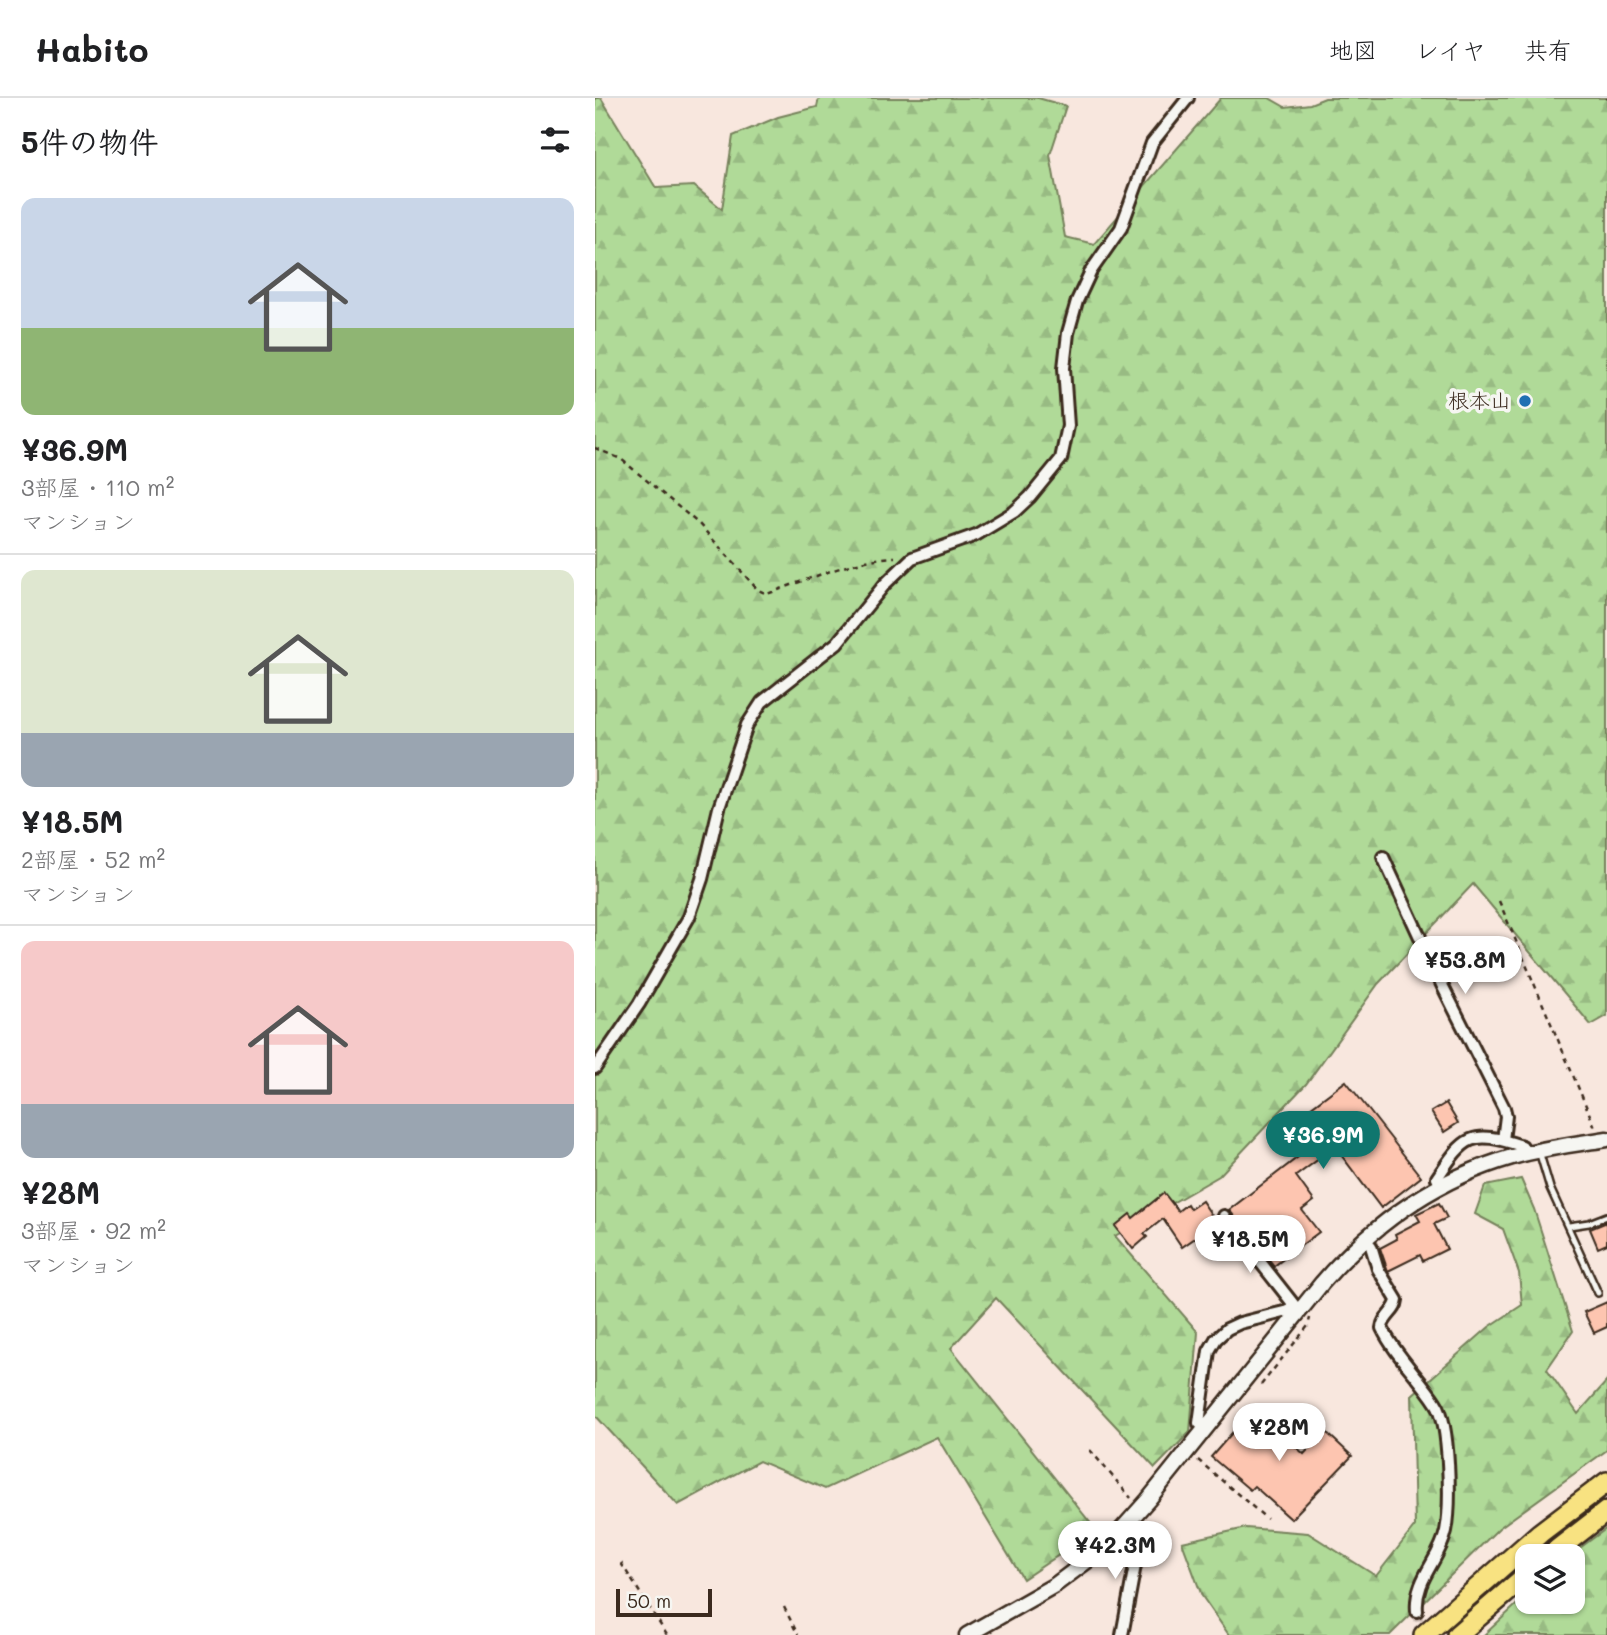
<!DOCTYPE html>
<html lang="ja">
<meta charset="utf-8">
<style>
body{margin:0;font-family:Mali,"Klee One",sans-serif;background:#f6f6f6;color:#202124;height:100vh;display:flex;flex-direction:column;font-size:26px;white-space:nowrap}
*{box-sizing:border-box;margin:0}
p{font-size:23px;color:#757577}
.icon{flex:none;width:38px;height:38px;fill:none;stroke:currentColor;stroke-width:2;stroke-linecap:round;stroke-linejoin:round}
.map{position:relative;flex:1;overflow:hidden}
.sheet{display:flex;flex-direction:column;background:#fff;width:595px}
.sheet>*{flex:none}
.controls{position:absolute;left:920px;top:1446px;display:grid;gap:14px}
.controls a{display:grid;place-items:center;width:70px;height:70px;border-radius:14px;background:#fff;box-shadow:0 2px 5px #0004;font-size:35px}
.scale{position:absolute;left:21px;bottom:18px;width:96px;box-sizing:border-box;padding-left:7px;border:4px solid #3b2a1e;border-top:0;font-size:19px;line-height:24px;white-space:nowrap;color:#3b2a1e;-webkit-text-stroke:5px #f6f6f2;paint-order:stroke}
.price{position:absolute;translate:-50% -60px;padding:0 16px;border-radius:24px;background:#fff;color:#222;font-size:23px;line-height:46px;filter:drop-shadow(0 2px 4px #0008)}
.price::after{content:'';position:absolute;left:50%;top:42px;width:21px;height:16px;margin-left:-10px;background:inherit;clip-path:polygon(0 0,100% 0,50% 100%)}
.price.current{background:#0f766e;color:#fff}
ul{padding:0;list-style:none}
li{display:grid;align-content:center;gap:14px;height:371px;padding:0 21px}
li+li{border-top:2px solid #e0e0e0}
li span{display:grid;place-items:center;height:217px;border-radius:14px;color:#555}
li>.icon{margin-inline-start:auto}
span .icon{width:126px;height:126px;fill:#fffc;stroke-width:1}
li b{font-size:30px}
h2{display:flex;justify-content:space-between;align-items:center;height:84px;padding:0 21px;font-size:30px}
header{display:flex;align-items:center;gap:42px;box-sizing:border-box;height:98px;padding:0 35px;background:#fff;border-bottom:2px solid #e0e0e0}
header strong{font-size:33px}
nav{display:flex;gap:38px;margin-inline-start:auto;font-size:24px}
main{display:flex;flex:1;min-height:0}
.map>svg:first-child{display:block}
</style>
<header>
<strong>Habito</strong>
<nav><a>地図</a><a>レイヤ</a><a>共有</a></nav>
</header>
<main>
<section class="sheet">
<h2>5件の物件<svg class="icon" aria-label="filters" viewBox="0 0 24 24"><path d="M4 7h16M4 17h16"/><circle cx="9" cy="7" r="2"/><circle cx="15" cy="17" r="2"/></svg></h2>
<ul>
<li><span style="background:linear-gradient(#c9d6e8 60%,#8fb573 0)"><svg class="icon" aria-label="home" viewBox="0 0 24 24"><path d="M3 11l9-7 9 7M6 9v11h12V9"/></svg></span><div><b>¥36.9M</b><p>3部屋 · 110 m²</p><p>マンション</p></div></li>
<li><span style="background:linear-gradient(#dfe7d0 75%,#9aa5b1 0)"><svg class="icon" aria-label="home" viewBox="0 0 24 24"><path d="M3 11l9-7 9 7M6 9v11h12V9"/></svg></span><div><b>¥18.5M</b><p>2部屋 · 52 m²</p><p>マンション</p></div></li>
<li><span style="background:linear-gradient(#f6c9c9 75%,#9aa5b1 0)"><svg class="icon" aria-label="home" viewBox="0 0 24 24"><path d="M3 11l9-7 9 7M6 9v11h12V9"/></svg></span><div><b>¥28M</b><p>3部屋 · 92 m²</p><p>マンション</p></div></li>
</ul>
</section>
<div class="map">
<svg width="1012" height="1537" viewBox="0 0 1012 1537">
<defs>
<pattern id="forest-firs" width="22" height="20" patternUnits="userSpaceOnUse" patternTransform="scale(1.75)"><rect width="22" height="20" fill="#b0da98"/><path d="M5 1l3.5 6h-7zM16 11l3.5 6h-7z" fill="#98bb83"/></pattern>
</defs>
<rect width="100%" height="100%" fill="#f8e7de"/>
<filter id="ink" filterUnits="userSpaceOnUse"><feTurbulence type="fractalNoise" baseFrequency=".0143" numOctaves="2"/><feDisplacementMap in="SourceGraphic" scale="14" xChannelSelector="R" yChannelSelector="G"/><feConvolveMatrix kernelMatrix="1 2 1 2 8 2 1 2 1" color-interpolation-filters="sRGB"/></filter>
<g filter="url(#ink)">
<!-- forest -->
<path fill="url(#forest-firs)" stroke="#76825b" stroke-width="2" d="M0,0H6L61,90L99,88L127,111L138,38L183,19L222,9L224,0H443L471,8L455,57L470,139L499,146L626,0H674L690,9L715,6L730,0H1012V918L996,927L878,786L783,886L711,986L624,1078L520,1138L603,1234L595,1334L560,1370L401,1200L356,1250L501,1432L428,1481L342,1339L230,1391L164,1363L83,1407L0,1317Z
M926,1081L939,1111L978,1233L952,1271L983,1316L1012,1283V1352L904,1430L795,1537H634L607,1498L587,1444L651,1430L713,1435L781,1478L820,1428L817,1297L894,1229L927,1207L924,1175L908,1131L880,1116L890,1088Z
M1012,1430V1537H889L933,1496V1503H978V1458H974Z"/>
<!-- building -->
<path fill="#fdc5b0" stroke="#3b2a1e" stroke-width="2" d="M751,983L826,1079L786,1110L740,1049L701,1078L719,1103L707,1112L724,1134L679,1168L634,1112L703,1059L683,1034Z
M851,1005L863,1025L849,1034L836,1014Z
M569,1095L583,1113L592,1106L595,1111L607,1103L622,1125L587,1149L568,1121L549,1136L552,1139L538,1151L520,1128L535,1116L538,1120Z
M844,1105L852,1120L839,1126L852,1151L828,1163L825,1157L793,1173L785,1150L802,1141L800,1136L825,1123L821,1116Z
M1012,1124V1146L1003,1150L995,1131Z
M1012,1204V1229L999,1235L989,1214Z
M658,1311L709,1356L730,1333L757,1358L696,1421L659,1388L655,1392L616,1359Z"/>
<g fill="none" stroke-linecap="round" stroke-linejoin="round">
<!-- street-tunnel -->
<path stroke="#d2c1b8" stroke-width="10" stroke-dasharray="10 5" stroke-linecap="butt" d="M822,1513L825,1537"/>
<defs>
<path id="lane" d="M944,1053L955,1090L1003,1195
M974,1128L994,1125L1012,1118"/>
<path id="street" d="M788,759L848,889L909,1010L911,1018L908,1042
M0,970L44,906L94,819L107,781L124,710L152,627L167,604L242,545L290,486L317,460L381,437L419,414L435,399L466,361L473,328L469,270L473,235L482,203L496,173L526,130L557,45L593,0
M846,1088L842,1080C870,1038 876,1031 927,1048L929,1056
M629,1118L703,1212
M769,1141L776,1148L783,1171L802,1202C801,1214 788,1218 787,1230C800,1257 825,1280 841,1305C855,1325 856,1408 851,1433C845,1462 819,1481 822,1513
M610,1330L604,1325L614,1253L621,1241L632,1231L645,1225L693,1213L697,1208
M527,1537L546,1435L544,1429L536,1422"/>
<path id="secondary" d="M372,1537L460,1487L500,1457L519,1440L553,1402L727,1185C778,1126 841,1081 917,1059C948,1050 980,1046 1012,1041"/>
<path id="highway" d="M954,1458L1012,1413
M829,1537L945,1435L1012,1384
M862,1537L933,1476"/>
</defs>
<!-- lane casing -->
<use href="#lane" stroke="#3b2a1e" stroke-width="10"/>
<!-- street casing -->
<use href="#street" stroke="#3b2a1e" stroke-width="16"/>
<!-- secondary casing -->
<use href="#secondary" stroke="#3b2a1e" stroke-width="19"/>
<!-- highway casing -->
<use href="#highway" stroke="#3b2a1e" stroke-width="24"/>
<!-- path -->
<path stroke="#3b2a1e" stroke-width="2.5" stroke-dasharray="5 5" stroke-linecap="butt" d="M1012,0V1
M0,350L26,361L104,426L163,492L172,496C209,483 262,460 300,459
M904,803L1000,1029
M666,1287L713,1228L715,1220
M495,1352L536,1400
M603,1362L672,1421
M26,1465L72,1537
M189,1509L203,1537"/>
<!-- lane -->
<use href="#lane" stroke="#f6f6f2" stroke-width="5"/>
<!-- street -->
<use href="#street" stroke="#f6f6f2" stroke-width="10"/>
<!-- secondary -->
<use href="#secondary" stroke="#f6f6f2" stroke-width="14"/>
<!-- highway -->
<use href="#highway" stroke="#f8e281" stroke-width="19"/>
</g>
</g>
<!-- markers -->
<circle fill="#1f6fb2" stroke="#f6f6f2" stroke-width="2.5" cx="930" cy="303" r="7"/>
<g text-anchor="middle" stroke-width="7" stroke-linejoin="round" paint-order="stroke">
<!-- poi labels -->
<g font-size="21" fill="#3b2a1e" stroke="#f6f6f2" text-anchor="end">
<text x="916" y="310">根本山</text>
</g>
</g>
</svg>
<div class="controls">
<a><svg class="icon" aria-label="layers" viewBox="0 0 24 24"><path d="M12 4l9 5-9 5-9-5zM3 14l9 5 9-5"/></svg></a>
</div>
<div class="scale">50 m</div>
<b class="price" style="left:870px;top:898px">¥53.8M</b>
<b class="price current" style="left:728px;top:1073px">¥36.9M</b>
<b class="price" style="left:655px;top:1177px">¥18.5M</b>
<b class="price" style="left:684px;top:1365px">¥28M</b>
<b class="price" style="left:520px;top:1483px">¥42.3M</b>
</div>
</main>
